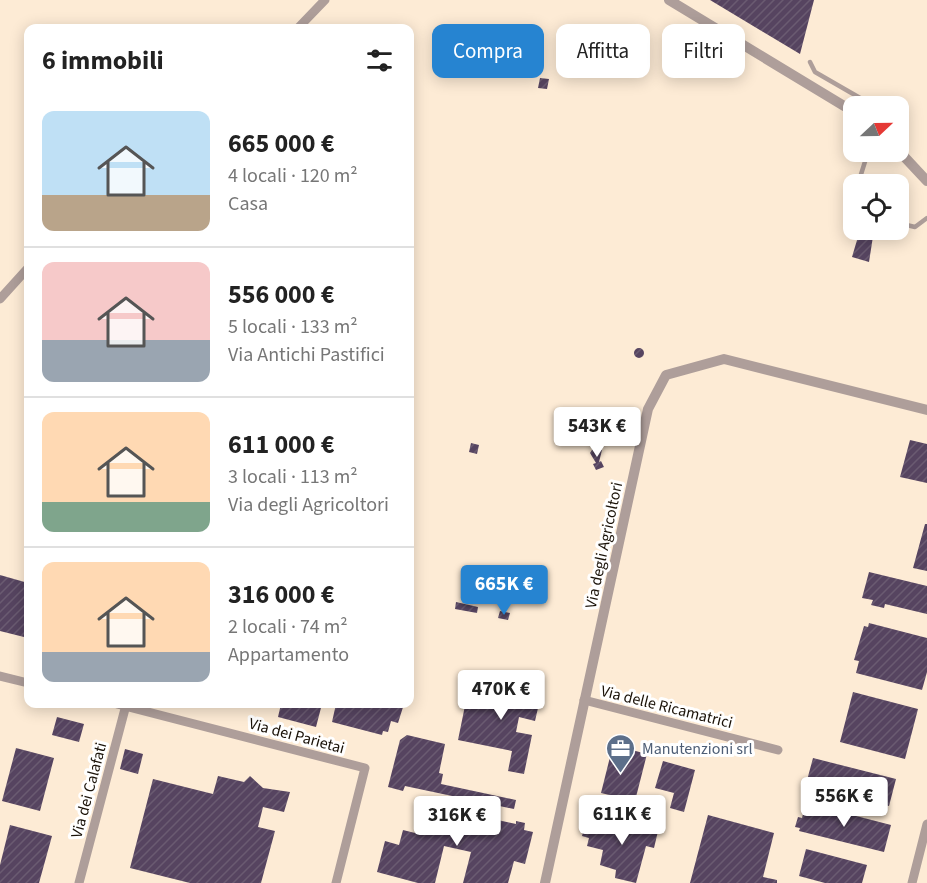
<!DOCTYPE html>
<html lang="it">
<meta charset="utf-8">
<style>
body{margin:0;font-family:"Source Sans 3",sans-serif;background:#f2f2f2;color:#222;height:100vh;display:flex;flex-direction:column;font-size:22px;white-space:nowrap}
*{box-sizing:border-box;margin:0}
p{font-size:20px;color:#767676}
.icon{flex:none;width:33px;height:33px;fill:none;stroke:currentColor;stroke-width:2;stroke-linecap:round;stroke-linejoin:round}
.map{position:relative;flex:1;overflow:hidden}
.drawer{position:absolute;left:24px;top:24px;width:390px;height:684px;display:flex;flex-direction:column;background:#fff;border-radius:12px;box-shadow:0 3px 15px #0003}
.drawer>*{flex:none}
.hud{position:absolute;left:432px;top:24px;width:405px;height:54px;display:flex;gap:12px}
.needle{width:39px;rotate:68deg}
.fabs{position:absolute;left:843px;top:96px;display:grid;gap:12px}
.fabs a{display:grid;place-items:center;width:66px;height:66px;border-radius:12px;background:#fff;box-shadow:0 3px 15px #0003;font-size:30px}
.price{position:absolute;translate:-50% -51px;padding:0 14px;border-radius:6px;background:#fff;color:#222;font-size:20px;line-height:39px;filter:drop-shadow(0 2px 3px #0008)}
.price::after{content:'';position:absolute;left:50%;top:36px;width:18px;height:14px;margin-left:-9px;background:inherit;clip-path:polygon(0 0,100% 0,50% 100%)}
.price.active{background:#2684d1;color:#fff}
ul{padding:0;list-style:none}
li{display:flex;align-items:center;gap:18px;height:150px;padding:0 18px}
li+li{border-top:2px solid #e0e0e0}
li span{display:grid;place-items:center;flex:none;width:168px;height:120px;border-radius:12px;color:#555}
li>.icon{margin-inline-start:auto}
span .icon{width:72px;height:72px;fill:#fffc;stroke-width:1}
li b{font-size:26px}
h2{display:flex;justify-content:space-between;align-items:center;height:72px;padding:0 18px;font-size:26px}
.chip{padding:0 21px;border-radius:12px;background:#fff;box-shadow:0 3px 15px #0003;font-size:21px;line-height:54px}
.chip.active{background:#2684d1;color:#fff}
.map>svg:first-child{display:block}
</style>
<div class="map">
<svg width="927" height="883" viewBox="0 0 927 883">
<defs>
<pattern id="building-hatch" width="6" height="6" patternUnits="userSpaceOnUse" patternTransform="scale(1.5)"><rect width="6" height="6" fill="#564460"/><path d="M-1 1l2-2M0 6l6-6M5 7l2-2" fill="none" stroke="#6a5b71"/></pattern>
</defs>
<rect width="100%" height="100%" fill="#fdebd5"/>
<!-- building -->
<path fill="url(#building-hatch)" d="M710,0H814L800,54Z
M540,78L549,79L547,89L538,88Z
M860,230H874L869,262L852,257Z
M634 353a5 5 0 1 1 10 0a5 5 0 1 1-10 0Z
M910,440L927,444V483L900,477Z
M471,443L479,445L477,454L469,452Z
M594,447L602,450L599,462L601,461L604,467L596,470L593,464L596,463L590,453Z
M925,524H927V571L913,568Z
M869,572L927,586V614L885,604L884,608L871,605L873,600L862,598Z
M0,575L28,583V638L0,631Z
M456,602L478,607L477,613L455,609Z
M500,611L510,613L508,620L498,618Z
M869,623L927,638V672L922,690L856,673L859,661L854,660L864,626L868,627Z
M528,678L544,682L535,721L519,717L516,732L532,735L524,774L508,771L512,751L458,740L469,686L523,698Z
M853,692L918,709L905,759L840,742Z
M281,704H322L316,727L278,717Z
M336,704H404L398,723L391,721L388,732L383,731L382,735L332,722Z
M57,717L84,724L79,742L52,735Z
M407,735L445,744L439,773L443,774L441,784L516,800L514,809L405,786L403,791L388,787L400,740Z
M613,745L647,754L635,801L601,793Z
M16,748L54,758L40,811L2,801Z
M125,749L143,754L138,774L120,769Z
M813,758L896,779L889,806L806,784Z
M663,761L695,770L684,812L670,808L674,793L655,788Z
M218,776L244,782L250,776L263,788L290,792L284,812L263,807L258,827L275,831L261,883H190L130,868L153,779L213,794Z
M422,803L516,824V821L525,823L524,830L533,832L525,864L514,861L508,883H463L471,852L444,846L435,883H418L377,872L385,841L399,845L403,830L415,833Z
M806,803L891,825L884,852L799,831L800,828L795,827L798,817L802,818Z
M708,815L774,833L763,877L777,880V883H690Z
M594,819L627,828L630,819L659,827L654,848L646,846L636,883L615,878L616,870L600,865L603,850L587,846L589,838L582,836L585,825L592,827Z
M10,825L52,836L39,883H0V865Z
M806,849L867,865L862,883H825L799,876Z"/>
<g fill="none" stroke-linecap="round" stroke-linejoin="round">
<!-- service -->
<path stroke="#ae9e9a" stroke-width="4.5" d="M810,62L815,72L874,106
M858,184L868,152
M854,204V210
M898,223L915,227L927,218"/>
<!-- minor -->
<path stroke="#ae9e9a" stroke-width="9" d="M298,28L325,0
M0,299L28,268
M0,676L28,683
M584,700L778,750
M117,704L365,768L336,883
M79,883L126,705
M912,883L927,824"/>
<!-- tertiary -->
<path stroke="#ae9e9a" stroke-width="10" d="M669,0L854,112
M898,150L927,181
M545,883L648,409L666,375L724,359L927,410"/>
</g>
<!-- icons -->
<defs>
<symbol id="office-pin" viewBox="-11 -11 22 30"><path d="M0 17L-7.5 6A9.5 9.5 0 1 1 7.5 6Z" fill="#5c6f8a" stroke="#fff"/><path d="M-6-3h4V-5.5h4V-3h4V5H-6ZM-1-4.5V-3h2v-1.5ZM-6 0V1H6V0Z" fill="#fff"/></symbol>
</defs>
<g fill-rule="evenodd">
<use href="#office-pin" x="604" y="732" width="33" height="45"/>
</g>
<g text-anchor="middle" stroke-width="6" stroke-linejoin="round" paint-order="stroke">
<!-- street labels -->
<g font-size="16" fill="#1a1208" stroke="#fff">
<text transform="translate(603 545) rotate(-78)" y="6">Via degli Agricoltori</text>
<text transform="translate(667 706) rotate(14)" y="6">Via delle Ricamatrici</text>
<text transform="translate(297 735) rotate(15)" y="6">Via dei Parietai</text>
<text transform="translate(88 790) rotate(-75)" y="6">Via dei Calafati</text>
</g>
<!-- service labels -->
<g font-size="16" fill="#4e5e75" stroke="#fff" text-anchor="start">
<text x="642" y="754">Manutenzioni srl</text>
</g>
</g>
</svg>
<div class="fabs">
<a><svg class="needle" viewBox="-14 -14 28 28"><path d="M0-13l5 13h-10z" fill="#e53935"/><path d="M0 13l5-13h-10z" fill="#767676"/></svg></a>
<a><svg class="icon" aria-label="locate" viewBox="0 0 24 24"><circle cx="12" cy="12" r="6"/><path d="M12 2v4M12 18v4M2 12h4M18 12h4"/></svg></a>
</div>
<b class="price" style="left:597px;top:458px">543K €</b>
<b class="price active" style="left:504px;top:616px">665K €</b>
<b class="price" style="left:501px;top:721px">470K €</b>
<b class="price" style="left:844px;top:828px">556K €</b>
<b class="price" style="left:622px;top:846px">611K €</b>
<b class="price" style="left:457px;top:847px">316K €</b>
<div class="hud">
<a class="chip active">Compra</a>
<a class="chip">Affitta</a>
<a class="chip">Filtri</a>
</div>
<section class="drawer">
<h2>6 immobili<svg class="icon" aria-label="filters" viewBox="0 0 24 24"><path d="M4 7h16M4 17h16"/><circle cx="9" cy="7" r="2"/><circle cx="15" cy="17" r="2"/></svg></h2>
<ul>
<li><span style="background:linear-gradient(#bfe0f5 70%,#b9a48a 0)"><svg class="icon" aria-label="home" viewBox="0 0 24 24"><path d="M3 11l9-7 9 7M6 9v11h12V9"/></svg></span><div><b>665 000 €</b><p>4 locali · 120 m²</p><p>Casa</p></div></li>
<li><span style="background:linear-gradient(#f6c9c9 65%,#9aa5b1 0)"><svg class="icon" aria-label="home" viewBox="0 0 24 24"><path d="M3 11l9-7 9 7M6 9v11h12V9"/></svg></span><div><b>556 000 €</b><p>5 locali · 133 m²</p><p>Via Antichi Pastifici</p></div></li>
<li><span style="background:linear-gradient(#ffd9b3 75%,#7fa58c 0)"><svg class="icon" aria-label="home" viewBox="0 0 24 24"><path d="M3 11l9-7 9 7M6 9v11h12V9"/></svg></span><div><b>611 000 €</b><p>3 locali · 113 m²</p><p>Via degli Agricoltori</p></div></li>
<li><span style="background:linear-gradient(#ffd9b3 75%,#9aa5b1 0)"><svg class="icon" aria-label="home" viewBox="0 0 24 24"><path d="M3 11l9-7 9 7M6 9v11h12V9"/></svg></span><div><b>316 000 €</b><p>2 locali · 74 m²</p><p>Appartamento</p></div></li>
</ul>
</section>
</div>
